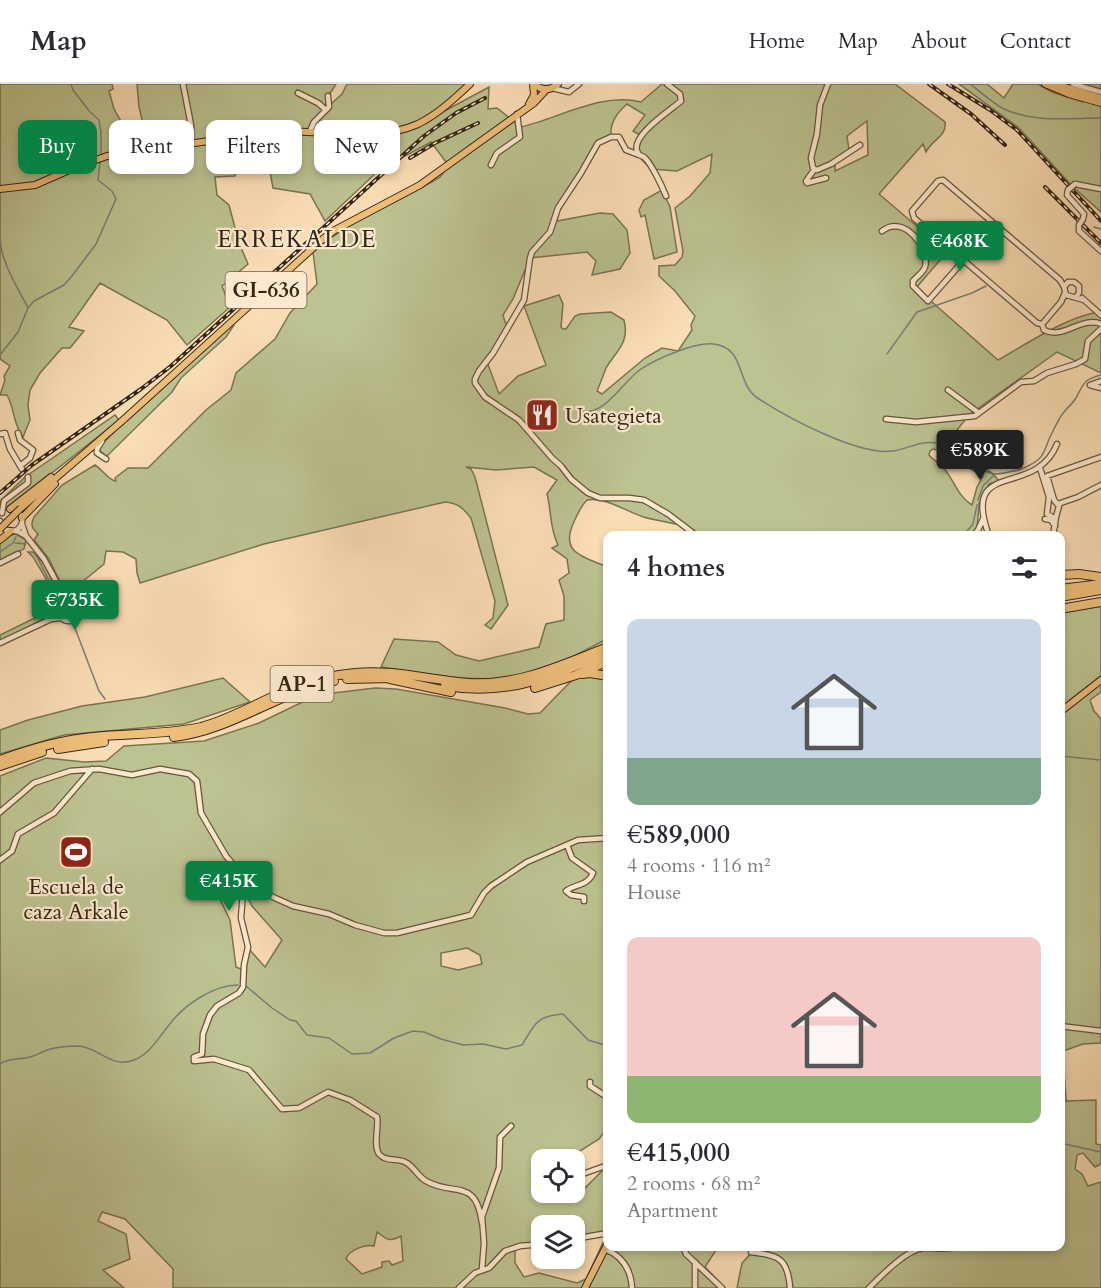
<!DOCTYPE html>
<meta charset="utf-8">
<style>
body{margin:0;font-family:Cardo,serif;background:#f7f7f7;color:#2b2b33;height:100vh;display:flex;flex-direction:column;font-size:22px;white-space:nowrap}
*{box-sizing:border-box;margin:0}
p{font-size:20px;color:#7c7c81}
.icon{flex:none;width:33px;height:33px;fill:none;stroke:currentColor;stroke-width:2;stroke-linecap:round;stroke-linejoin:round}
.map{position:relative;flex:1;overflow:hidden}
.details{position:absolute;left:603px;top:447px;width:462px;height:720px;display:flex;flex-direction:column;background:#fff;border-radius:12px;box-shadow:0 3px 9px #0003}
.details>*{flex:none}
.top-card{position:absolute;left:18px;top:36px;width:495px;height:54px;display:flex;gap:12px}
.fabs{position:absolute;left:531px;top:1065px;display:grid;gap:12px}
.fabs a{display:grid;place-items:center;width:54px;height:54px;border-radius:12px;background:#fff;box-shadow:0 3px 9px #0003;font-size:30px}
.price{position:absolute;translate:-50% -51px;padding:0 14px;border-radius:6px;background:#0b8043;color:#fff;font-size:20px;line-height:39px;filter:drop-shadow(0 2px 3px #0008)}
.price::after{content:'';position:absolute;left:50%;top:36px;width:18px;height:14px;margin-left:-9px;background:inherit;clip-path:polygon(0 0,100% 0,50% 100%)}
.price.current{background:#222;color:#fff}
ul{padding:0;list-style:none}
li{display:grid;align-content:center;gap:12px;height:318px;padding:0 24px}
li span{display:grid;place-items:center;height:186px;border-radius:12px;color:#555}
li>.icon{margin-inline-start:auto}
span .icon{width:108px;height:108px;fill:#fffc;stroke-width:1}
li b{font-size:26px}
h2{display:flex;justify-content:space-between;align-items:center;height:72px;padding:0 24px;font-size:26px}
.pill{padding:0 21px;border-radius:12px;background:#fff;box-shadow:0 3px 9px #0003;font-size:21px;line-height:54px}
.pill.current{background:#0b8043;color:#fff}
header{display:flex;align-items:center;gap:36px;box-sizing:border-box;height:84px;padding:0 30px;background:#fff;border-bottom:2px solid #e1e1e2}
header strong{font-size:28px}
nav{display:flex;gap:33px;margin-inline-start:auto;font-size:21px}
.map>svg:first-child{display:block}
</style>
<header>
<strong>Map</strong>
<nav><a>Home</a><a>Map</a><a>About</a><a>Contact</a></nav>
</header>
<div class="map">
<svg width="1101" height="1204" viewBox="0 0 1101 1204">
<rect width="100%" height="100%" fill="#fbddb5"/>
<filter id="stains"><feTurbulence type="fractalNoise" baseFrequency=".00333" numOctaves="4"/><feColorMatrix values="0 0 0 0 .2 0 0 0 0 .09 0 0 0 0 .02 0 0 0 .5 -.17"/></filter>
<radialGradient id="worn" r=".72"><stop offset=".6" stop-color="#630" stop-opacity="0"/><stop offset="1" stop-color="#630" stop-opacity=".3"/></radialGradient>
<!-- green -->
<path fill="#bcc290" stroke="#797452" stroke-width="1.5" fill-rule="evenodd" d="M0,0H112L113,5L109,7L114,25L126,46L120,52H114V58L124,61L132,52L148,61L139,23L137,0H336L329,11L330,21L342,10L347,0H473L454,13L437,31L489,3L488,25L497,24L521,43C560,34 601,8 641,18L662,0H895L945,38C947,53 932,55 926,68L923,60L879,110L947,168L916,204L998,276C1025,261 1071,230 1101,228V289L1057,268L969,331L953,351C960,376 984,376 999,397L989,400L979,420L977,445L971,451H699C691,439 655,438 641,432C623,426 606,413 587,416C580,423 577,431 573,440C560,470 585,473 607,483V555C583,567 558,582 532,589C483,602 430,590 381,583L394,555L438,558L456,571L479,577L539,563L546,540L564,536V512L559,496L569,489L567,475L552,464L558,461C549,442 552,429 547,410L557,396L534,383L496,386L466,383L471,385L475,393L508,521L491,545L485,541L493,534L495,517L471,434C463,424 458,419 445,418L264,460L140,499L137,489L136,475L123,468L106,467L104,480L82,498L71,511L64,506L49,475L34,456L38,450C32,444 30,441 34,433L62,401L95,381C103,386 109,397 116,397L115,394L128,384H148L206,326L231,306L236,289L275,255L290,229L317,200L313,168C350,135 398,119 440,93L449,82L431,58L379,86L325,137L310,110L273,104L265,60L270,48L240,50L244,66L235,92L215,93L217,111L229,121L239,159L248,180L222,202L230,223L187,261L167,236L100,199L69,243L84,247L70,264H62L40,289L30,306L28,321L30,336L23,353C13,341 15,325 7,311H0L5,296L4,292L10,282L0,275ZM627,20L645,31L633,47L640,51C628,68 640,73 651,85L677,87L712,70L710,89L690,112L675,124L683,167L682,173L675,181L659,182V192L675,207L695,232L691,241L692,246L678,267L662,264L645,274L602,310L597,307C600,300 603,292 606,284C616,267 630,259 624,236L611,228L580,230L575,232L566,245H563L561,243L563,220L559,211L524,222L546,281L518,292L499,310L486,275L500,258L508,241L505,238L503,231L513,215L530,174L587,168L596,177L592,191L620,185L630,169L627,146L613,130L600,129L557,137L559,128L598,60L611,52C610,38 617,29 627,20ZM867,37L868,71L835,87V76L849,66L847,52ZM933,365L951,370L958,378L983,392L977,403L972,421C956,411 954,394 941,381C937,378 933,376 929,371L930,367Z
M959,0H987L1004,14L1013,0H1038L1052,8L1083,18V0H1101V128L1073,103L1019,44Z
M662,106L670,123L677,168L654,175L645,131L641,133L639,126L644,116Z
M232,240L234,241L226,253L181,294L172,308L106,373L98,364L139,323Z
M115,331L119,336L0,430V417L25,393Z
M16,450L26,456L24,465L0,476V459L10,451Z
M28,468H33L44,480L60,511L52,531L0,557V551L51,526C59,509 41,488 33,473Z
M1101,522V608L1090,616L1094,627L1101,635V959L1083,960L1063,967L1066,1017L1096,1016V1060L1101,1061V1080L1095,1083L1083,1069L1077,1071L1075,1085L1082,1090L1088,1102L1101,1098V1204H737L742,1179L753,1167L751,1163L1060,1162L1061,529Z
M576,592L607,593V1044L599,1055L572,1072L573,1075L542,1076V1108H574L577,1112L607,1082L608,1162L718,1163L705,1183L725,1204H173V1185L125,1135L102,1128L98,1137L126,1150L130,1175L103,1186L124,1204H0V692L46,674L84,678L106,677L124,662L204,657L259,639L317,611L375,604L396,605L505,624L528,630L540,629ZM245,809L252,822L282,856L265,883L249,865L243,886L236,883L230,836L220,815ZM467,864L480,871L482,880L458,886L441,882V869ZM542,1142H574L575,1155L607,1150L586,1195L577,1199L539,1189L524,1193L515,1179V1164L541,1160ZM377,1148C387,1156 390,1158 401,1152L403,1177L392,1181L389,1177L382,1178V1183L362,1190L346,1175C349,1166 365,1160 374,1162Z
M223,594L250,618L184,640L64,651L0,670V646L28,636L82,622L145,613Z"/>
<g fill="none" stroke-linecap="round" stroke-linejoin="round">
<!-- stream -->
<path stroke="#767f75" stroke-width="1.5" d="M71,0L73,6L90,28L99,36L101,48V69
M970,0C981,8 992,19 1004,25C1035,39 1069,34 1101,34
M0,125V136
M1094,143L1101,145
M0,156C2,180 17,202 28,224
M887,270L917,228L972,209L986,202
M0,271L18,248L28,224L34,217L64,201L72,192L96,160L116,115L112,107L98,96L100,78
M580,327C605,333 623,297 641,285C656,275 695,258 713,260C747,263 735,301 759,315C788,334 859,372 893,367C908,365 920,356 937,359C958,363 976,389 996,390C1002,390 1009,388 1014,387C1022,386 1033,380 1039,375C1045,370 1047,358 1051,351C1055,343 1059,334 1064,328C1068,323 1073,319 1076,314C1084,299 1083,296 1101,291
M978,416L983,402L995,390
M963,452L973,440L977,421
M15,459L26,460
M0,468L13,459L16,453
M37,473L59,516
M62,521L70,533
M73,539L99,607L105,615
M1060,672L1101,676
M246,902L272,924L290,936L296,937L307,951L329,954L352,970L370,969L394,954L413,947L424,948L441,955L463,961L483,960L506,965L522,961C535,940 536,932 563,930L588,956L608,962
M0,980C9,973 20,976 30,973C36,972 41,968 47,966C56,963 69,962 79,962C98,963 111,985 134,976C150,970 159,953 169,941C184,921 213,901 238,901
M1060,1059L1101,1068"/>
<defs>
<path id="minor" d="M183,0L191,41V59
M828,0L820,21L817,50L811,74L813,84L817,86L831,80L860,61
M1073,0L1101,8
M552,4L569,8L579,0
M298,9L318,19L326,26
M310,47L314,38L329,23L328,12
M639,71L626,66L619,53H611L598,59L581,89L558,124L550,148L532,168L530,174L524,216L493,269L479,287L475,295V299L485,313L519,336L552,374L561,382L571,395L588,409L600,414H629L644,416L668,430L697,452
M491,81L497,69L520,53L517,30
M814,86L806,97L807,99L826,94
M1075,100L1101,105
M1068,106L1067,111L1084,130L1083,135
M666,112C662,102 652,81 645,74C642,71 640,73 638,69C628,53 671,26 681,17L680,10L667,0
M1079,141V147L1101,167
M882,147C905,129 930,166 925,183C923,189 917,192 913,197V202L928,217L964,176
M1064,203L1060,196L943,96L938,97L912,127L914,134L1037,239L1042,240L1044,238L1061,218L1065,209
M1076,213L1079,209V202L1074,198H1068L1064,203L1066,211L1084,216
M1082,214L1101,231
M1042,240L1044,246C1063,256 1081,232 1101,240
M1101,297L1090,301L1101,304
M948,306L979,329L1021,298L1034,297L1047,289L1076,280L1085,275L1088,257L1101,245
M886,335L916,338L975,332L979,329
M18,349L20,356L33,366L30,374L20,382
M0,350L5,349L10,365L22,385
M102,357L97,365V369L106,375
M1040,384L1049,413L1047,430L1054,434L1056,433L1059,422L1054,416L1047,392L1101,373
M1058,420L1078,413L1101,401
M2,429L4,417L28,399V393
M1045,435L1051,436L1055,442
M0,437L6,446L17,447L26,452
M22,440L26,452L44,475L62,508L71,514
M15,447C24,442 25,432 16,426
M988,449C962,374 1035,415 1057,360
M973,452L978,446L983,435
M1053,452L1056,433
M0,479L18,470
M58 526a11 11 0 1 1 22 0a11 11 0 1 1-22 0Z
M0,559L51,535L62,534
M0,728L34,699L70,687L99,685L132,691L160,685L189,690L197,697L201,729L226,772L251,801L275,814L293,822L329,830L355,841L384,849H397L471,831L484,809L491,802L527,778L578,756L608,754
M567,761L572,774L593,789C588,802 575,800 566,807L571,811L584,813V817
M0,776L12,767L18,750L54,729L92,685
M239,789L243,808L241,834L248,863L244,881L243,903L239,909L217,922L210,931L203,950L202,970L194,973V977L214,975L249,986L282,1025L299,1024L328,1008L350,1016L377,1033C379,1043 373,1061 379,1070C385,1078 397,1074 405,1078C414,1082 417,1092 426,1097C454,1113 476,1093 482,1139
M1060,942L1101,947
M590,998V1002L607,1013L608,1018
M574,1093L608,1081
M574,1155L608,1149
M683,1162L686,1170L722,1204
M605,1165C622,1172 631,1186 632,1204
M751,1168C779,1171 788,1175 790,1204
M695,1178V1204
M482,1185L484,1159L482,1133L499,1084L500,1053L511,1042
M459,1204L475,1189L489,1184L505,1167L520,1162L542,1160
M869,1204C881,1192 906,1166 923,1164C935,1163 945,1167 957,1162"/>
<path id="major" d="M534,0C542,7 550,7 558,0
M1045,0L1069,10L1101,19
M1055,0L1101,14
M529,20L534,11L533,0
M0,105L35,101L76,83L107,72L270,48C318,44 373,60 418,40C438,30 454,15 470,0
M21,424L122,337L324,154L335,146L420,101L534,19L547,5
M10,425L51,393
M22,434L55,400
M0,456L11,447
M1060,628L1101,596
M585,1204L608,1159"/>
<path id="highway" d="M1060,491L1079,490L1101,493
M1060,505L1101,500
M1060,513L1101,506
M1060,525L1101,518
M582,590L590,589L608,592
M347,595L394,594
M390,595L451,608
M445,602C511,612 548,593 608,569
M535,604L576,591L608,577
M174,653C232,646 278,608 334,597
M58,665L104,658
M0,676C30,665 61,656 93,653C129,649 166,651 201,643C231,635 257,619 285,607C307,597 330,591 355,589C393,585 430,596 468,599C519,602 561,581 608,563
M0,682L42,668"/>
</defs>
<!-- minor casing -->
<use href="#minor" stroke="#67543c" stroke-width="7"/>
<!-- major casing -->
<use href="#major" stroke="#362614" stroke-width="8"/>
<!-- highway casing -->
<use href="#highway" stroke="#362614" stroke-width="10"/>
<!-- minor -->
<use href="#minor" stroke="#fce9cf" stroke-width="4.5"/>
<!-- major -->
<use href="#major" stroke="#eebe7a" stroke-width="6"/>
<!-- highway -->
<use href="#highway" stroke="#eebe7a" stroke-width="8"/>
<defs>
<path id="rail" d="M929,0L971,30L1005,61
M948,0L990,26L1017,46L1101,137
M410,74L435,59L478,39
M1045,103L1101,159
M0,409L32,381L141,305L171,282L424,52L456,29L485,14"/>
</defs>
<!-- rail casing -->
<use href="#rail" stroke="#362614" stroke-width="4"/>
<!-- rail -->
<use href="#rail" stroke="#fce9cf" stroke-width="1.5" stroke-dasharray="4.5" stroke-linecap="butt"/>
<defs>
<path id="minor-bridge" d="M1068,106L1075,100
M1079,141L1083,135"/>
<path id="major-bridge" d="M0,445L21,424"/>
</defs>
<!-- minor-bridge casing -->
<use href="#minor-bridge" stroke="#67543c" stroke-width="7" stroke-linecap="butt"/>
<!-- major-bridge casing -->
<use href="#major-bridge" stroke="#362614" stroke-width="8" stroke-linecap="butt"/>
<!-- minor-bridge -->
<use href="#minor-bridge" stroke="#fce9cf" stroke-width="4.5"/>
<!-- major-bridge -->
<use href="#major-bridge" stroke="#eebe7a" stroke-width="6"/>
</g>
<!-- icons -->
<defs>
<symbol id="restaurant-square" viewBox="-11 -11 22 22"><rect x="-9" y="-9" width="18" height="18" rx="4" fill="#8f2418" stroke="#fce9cf"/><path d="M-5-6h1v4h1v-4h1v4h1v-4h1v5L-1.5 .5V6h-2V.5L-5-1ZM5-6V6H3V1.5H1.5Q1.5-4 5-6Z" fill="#fff"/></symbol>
<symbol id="stadium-square" viewBox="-11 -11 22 22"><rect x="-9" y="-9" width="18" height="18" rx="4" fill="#8f2418" stroke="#fce9cf"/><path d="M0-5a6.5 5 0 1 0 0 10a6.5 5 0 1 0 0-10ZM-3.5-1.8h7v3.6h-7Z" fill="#fff"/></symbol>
</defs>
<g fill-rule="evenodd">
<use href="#restaurant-square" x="523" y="312" width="38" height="38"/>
<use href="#stadium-square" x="57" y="749" width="38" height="38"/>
</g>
<g text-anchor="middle" stroke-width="4.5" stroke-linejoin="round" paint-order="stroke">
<!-- shield labels -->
<g fill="#fce9cf" stroke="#71604c" stroke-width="1.5">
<rect x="225.5" y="188" width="81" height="36" rx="4.5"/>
<rect x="270.5" y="582" width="63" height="36" rx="4.5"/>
</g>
<g font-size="21" font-weight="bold" fill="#362614">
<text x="266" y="213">GI-636</text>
<text x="302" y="607">AP-1</text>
</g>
<!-- poi labels -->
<g font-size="22" fill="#362614" stroke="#fce9cf" text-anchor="start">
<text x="565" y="339">Usategieta</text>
<text x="76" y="810" text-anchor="middle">Escuela de<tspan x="76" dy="25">caza Arkale</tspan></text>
</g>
<!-- neighbourhood labels -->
<g font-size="24" letter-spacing="1.5" fill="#362614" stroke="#fce9cf">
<text x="297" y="163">ERREKALDE</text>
</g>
</g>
<rect width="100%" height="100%" filter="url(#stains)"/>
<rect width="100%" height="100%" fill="url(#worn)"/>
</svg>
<div class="fabs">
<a><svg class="icon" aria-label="locate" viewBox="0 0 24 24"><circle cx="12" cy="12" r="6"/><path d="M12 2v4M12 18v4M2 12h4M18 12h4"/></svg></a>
<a><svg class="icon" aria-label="layers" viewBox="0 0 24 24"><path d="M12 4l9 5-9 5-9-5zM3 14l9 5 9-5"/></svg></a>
</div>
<b class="price" style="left:960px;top:188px">€468K</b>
<b class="price current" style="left:980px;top:397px">€589K</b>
<b class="price" style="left:75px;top:547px">€735K</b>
<b class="price" style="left:229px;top:828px">€415K</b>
<div class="top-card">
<a class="pill current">Buy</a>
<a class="pill">Rent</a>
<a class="pill">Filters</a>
<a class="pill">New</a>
</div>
<section class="details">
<h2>4 homes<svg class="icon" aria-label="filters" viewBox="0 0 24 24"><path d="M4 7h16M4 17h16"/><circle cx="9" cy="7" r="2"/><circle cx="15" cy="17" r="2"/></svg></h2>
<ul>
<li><span style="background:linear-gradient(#c9d6e8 75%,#7fa58c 0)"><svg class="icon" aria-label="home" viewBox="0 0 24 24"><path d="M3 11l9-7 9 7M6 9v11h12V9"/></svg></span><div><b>€589,000</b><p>4 rooms · 116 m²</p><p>House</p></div></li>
<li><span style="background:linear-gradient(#f6c9c9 75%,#8fb573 0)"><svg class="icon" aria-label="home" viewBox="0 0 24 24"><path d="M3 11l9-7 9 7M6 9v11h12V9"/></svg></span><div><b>€415,000</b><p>2 rooms · 68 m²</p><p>Apartment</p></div></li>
</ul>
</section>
</div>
